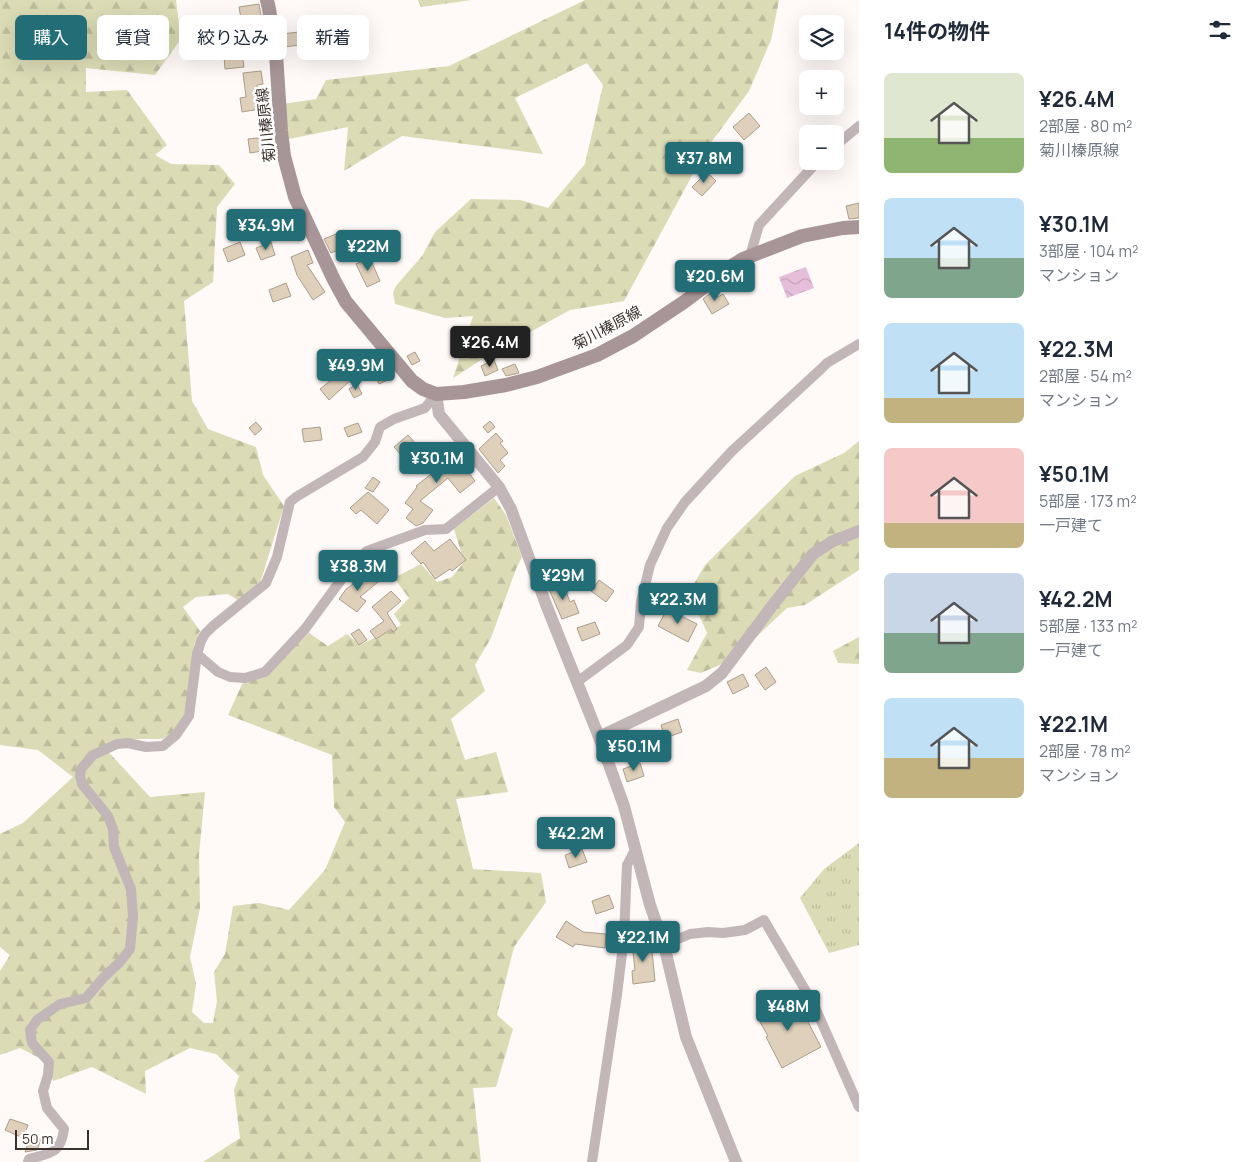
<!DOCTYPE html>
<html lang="ja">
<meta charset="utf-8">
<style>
body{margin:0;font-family:Manrope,"Noto Sans JP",sans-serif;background:#f2f2f3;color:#1f2937;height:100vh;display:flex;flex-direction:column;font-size:19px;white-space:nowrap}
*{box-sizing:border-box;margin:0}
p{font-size:16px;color:#747a83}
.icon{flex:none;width:28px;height:28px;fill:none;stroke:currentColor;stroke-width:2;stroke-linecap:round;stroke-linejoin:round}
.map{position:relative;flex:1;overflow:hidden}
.side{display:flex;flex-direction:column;background:#fff;width:400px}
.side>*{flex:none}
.hud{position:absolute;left:15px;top:15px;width:475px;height:45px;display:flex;gap:10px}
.controls{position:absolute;left:799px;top:15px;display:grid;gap:10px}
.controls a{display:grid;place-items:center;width:45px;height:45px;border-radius:8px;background:#fff;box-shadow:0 5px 20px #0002;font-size:25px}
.scale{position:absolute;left:15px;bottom:12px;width:74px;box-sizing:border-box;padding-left:5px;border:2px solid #3b312d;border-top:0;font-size:14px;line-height:18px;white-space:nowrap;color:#3b312d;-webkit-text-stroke:4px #fff;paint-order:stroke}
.price{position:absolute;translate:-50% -42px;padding:0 11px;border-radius:5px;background:#236e76;color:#fff;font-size:16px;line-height:32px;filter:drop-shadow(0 1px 2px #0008)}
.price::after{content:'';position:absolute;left:50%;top:30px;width:15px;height:11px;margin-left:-8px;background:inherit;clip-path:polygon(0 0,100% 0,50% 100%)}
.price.selected{background:#222;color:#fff}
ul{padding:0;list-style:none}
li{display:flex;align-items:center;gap:15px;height:125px;padding:0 25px}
li span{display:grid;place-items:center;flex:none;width:140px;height:100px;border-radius:8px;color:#555}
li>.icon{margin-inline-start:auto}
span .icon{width:60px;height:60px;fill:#fffc;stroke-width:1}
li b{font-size:21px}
h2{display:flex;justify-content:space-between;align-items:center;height:60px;padding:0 25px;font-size:21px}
.tag{padding:0 18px;border-radius:8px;background:#fff;box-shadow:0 5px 20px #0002;font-size:18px;line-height:45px}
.tag.selected{background:#236e76;color:#fff}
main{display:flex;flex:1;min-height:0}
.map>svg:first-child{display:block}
</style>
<main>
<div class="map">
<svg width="859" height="1162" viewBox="0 0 859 1162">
<defs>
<pattern id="grass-tufts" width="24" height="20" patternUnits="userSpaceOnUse" patternTransform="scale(1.25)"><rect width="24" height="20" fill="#dbdbb5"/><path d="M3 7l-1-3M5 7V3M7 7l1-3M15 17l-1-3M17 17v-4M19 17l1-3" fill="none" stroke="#bdbc9c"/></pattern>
<pattern id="forest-firs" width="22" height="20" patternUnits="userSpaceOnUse" patternTransform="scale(1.25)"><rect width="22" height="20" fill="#dbdbb5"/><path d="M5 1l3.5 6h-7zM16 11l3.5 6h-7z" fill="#bdbc9c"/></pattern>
<pattern id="water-waves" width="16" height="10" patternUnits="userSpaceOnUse" patternTransform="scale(1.25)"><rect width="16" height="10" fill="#e5beda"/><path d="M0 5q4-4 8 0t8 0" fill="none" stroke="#c5a4bb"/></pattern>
</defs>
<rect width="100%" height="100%" fill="#fff9f7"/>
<!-- grass -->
<path fill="url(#grass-tufts)" d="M859,843V945L829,953L800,898L824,869Z"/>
<!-- forest -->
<path fill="url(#forest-firs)" d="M0,0H176L181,39L155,75L86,68V92L127,90L167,145L155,155L171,164L219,165L235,184L217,207L213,282L184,301L192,401L208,429L256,447L263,475L284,506L261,580L239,601L228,594L196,597L183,607L200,631L194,645L184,718L173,733L162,739H116L103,746L150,797L205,792L199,854L200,908L190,957L196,984L192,1012L204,1023H213L217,1001L214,972L225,954L233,906L259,903L289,910L325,870L345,822L334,807L332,755L228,715L244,680L266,674L309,633L328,646L347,634L360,645L401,625L394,614L409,598L394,578L421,564L437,582L452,577L464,562L454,529L494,498L506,515L522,557L516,569L491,638L475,665L485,691L451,719L465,760L496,752L508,792L456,799L473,869L541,873L546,902L514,947L497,1015L513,1029L496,1087L473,1088L481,1162H203L240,1138L234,1090L239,1076L216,1054L190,1048L145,1071L146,1094L92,1067L53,1081L47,1062L20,1048L0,1055V971L10,955L0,947V834L23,823L73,777L38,750L0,745Z
M418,0H472L421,7Z
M585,0H779L771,40L749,91L707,148L624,301L570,310L492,353L453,378L473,316L445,318L395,304L393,293L396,286L422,256L435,232L471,199L520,200L548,208L585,164L603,85L587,63L515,98L543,154L402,136L344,171L348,127L289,139L283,104L316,99L326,80L449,66Z
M859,441V570L805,605L787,608L733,659L701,673L687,670L707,633L696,608L695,582L705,565L795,476L844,453Z
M859,637V664L838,663L833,651Z"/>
<!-- water -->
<path fill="url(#water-waves)" d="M806,267L814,288L787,298L779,277Z"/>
<!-- building -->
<path fill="#dfd0bb" stroke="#ab9d89" d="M259,4L262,21L242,24L239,7Z
M299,32L300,45L284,47L282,34Z
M242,53L244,67L225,69L224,56Z
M261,71L263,84L257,85L260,109L242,112L240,98L246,97L243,73Z
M749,113L760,126L744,140L733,127Z
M267,137L268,150L250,153L248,139Z
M707,172L716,181L702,196L692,187Z
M859,203V218L849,219L846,206Z
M291,216L295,229L278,235L273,223Z
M336,234L342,248L331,253L324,239Z
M240,242L245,255L228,262L223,249Z
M271,242L275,255L261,260L256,248Z
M308,250L313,263L307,265L325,292L313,300L297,275L291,257Z
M370,258L380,281L367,287L356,264Z
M286,283L291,296L273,302L269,290Z
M713,291L716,298L723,294L729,304L712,314L703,299Z
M365,349L374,359L329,400L320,389L353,363L352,361Z
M415,352L420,361L412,365L407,356Z
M494,360L498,370L485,376L481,366Z
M515,364L519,373L506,376L502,369Z
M383,371L388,380L379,384L375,375Z
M357,384L362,394L354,398L349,389Z
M490,421L495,427L488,433L483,427Z
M256,422L262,429L255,435L249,428Z
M358,423L362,432L348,437L344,428Z
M320,427L322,440L304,442L302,429Z
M496,433L503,441L500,443L508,453L500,460L505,466L498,473L479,449Z
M408,435L417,445L403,457L394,447Z
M432,448L443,461L454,453L475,481L460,493L448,478L420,501L433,510L423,523L416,526L406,518L413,509L405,503L417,487L416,486L435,471L422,457Z
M373,477L380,482L373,492L365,488Z
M368,492L389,510L377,524L361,510L356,514L350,508Z
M450,539L466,560L452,571L450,569L435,579L423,562L421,564L411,553L425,541L434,551Z
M369,571L378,582L360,597L366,601L357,612L339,599L347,588H348Z
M599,580L614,591L606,602L591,591Z
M562,581L570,602L574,600L579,613L562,619L548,587Z
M391,591L401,601L387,613L397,629L393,632L391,629L376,639L370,631L384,621L372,607Z
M667,609L697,624L688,642L658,626Z
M595,622L600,634L582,641L577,628Z
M359,629L367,640L359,645L351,634Z
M766,667L776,682L765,690L755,675Z
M743,674L749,686L733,694L727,682Z
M678,719L682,732L665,738L661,725Z
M647,733L652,746L634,752L630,739Z
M640,763L644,776L627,782L623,769Z
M582,849L587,862L569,868L565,855Z
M609,895L614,908L596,914L592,901Z
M566,921L583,932L606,934L605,948L575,944L573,947L556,937Z
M651,941L655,981L633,984L632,971L635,970L632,943Z
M789,997L803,1017L805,1016L821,1047L782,1068L766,1037L768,1036L756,1015Z
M10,1119L28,1125L23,1138L5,1130Z
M30,1136L41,1139L37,1150L25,1152Z"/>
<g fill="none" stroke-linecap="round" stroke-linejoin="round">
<!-- minor -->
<path stroke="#c3b6b8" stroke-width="10" d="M835,146L859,126
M750,256L759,225L818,161
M197,654L218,672L230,677L245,678L265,672L305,629L354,562L367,551L425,530L446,529L499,487
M577,682L627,645L639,627L641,602L650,565L667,528L685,502L732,451L821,369L827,363L859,344
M664,945L690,934L708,932L723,933L745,930L764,920L814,1005L859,1107
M28,1162L29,1159C50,1153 61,1154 64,1129L47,1108L43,1091L48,1075L49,1062L32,1043L30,1030L37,1020L60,1004L86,998L104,977L120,962L130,949L133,917L131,889L114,847L113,829L108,816L82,784L80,776L81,769L93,755L117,744L128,743L146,747L163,746L176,735L189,716L197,654L201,641L205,634L213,626L266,583L277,557L290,502L296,497L363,457L375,442L380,427L394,419L425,408L436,394
M592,1162L617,995L624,937L627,865L636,848"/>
<!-- tertiary -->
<path stroke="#c3b6b8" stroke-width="12" d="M436,394L439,414L499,487L511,509L547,607L599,737L624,806L650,905L664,945L686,1037L736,1162
M599,737L706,686L722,673L772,606L813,554L833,541L859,531"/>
<!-- secondary -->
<path stroke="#a79597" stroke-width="14" d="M267,0L269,9L276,54L281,131L284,156L295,197L334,280L346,302L412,381L423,389L436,394L464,392L506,385L537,377L597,355L633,336L684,302L732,266L743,259L802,236L843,228L859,227"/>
</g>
<g text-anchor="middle" stroke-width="5" stroke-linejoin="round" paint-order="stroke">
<!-- street labels -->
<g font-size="15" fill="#3b312d" stroke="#fff">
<text transform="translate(266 125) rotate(-96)" y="5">菊川榛原線</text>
<text transform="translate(607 328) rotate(-28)" y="5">菊川榛原線</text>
</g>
</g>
</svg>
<div class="controls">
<a><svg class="icon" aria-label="layers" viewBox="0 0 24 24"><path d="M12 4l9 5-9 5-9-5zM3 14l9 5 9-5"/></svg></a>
<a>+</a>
<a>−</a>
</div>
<div class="scale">50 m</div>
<b class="price" style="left:704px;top:184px">¥37.8M</b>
<b class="price" style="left:266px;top:251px">¥34.9M</b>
<b class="price" style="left:368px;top:272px">¥22M</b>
<b class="price" style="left:715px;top:302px">¥20.6M</b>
<b class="price selected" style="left:490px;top:368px">¥26.4M</b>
<b class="price" style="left:356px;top:391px">¥49.9M</b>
<b class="price" style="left:437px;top:484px">¥30.1M</b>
<b class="price" style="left:358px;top:592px">¥38.3M</b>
<b class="price" style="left:563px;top:601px">¥29M</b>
<b class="price" style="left:678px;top:625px">¥22.3M</b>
<b class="price" style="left:634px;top:772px">¥50.1M</b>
<b class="price" style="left:576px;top:859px">¥42.2M</b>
<b class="price" style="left:643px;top:963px">¥22.1M</b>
<b class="price" style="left:788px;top:1032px">¥48M</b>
<div class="hud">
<a class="tag selected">購入</a>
<a class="tag">賃貸</a>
<a class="tag">絞り込み</a>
<a class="tag">新着</a>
</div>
</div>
<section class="side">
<h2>14件の物件<svg class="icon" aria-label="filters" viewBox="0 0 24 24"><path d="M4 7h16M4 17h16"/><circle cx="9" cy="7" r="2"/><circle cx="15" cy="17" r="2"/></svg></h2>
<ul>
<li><span style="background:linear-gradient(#dfe7d0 65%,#8fb573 0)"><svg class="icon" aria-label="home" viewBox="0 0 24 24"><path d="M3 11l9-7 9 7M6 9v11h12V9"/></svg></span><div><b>¥26.4M</b><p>2部屋 · 80 m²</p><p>菊川榛原線</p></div></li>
<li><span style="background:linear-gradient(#bfe0f5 60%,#7fa58c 0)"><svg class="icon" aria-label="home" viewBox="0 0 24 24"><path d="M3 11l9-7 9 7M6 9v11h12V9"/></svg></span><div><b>¥30.1M</b><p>3部屋 · 104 m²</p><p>マンション</p></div></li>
<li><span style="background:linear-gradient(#bfe0f5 75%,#c2b280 0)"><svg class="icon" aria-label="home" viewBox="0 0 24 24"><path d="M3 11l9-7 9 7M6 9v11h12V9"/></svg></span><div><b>¥22.3M</b><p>2部屋 · 54 m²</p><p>マンション</p></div></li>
<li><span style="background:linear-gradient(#f6c9c9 75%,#c2b280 0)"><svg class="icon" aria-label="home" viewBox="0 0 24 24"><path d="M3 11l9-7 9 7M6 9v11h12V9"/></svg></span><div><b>¥50.1M</b><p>5部屋 · 173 m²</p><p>一戸建て</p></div></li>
<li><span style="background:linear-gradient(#c9d6e8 60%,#7fa58c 0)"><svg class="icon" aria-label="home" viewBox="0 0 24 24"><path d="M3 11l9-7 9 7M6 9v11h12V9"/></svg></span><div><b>¥42.2M</b><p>5部屋 · 133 m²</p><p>一戸建て</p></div></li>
<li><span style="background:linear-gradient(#bfe0f5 60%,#c2b280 0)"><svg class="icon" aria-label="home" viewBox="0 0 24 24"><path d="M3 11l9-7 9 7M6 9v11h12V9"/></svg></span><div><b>¥22.1M</b><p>2部屋 · 78 m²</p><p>マンション</p></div></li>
</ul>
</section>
</main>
